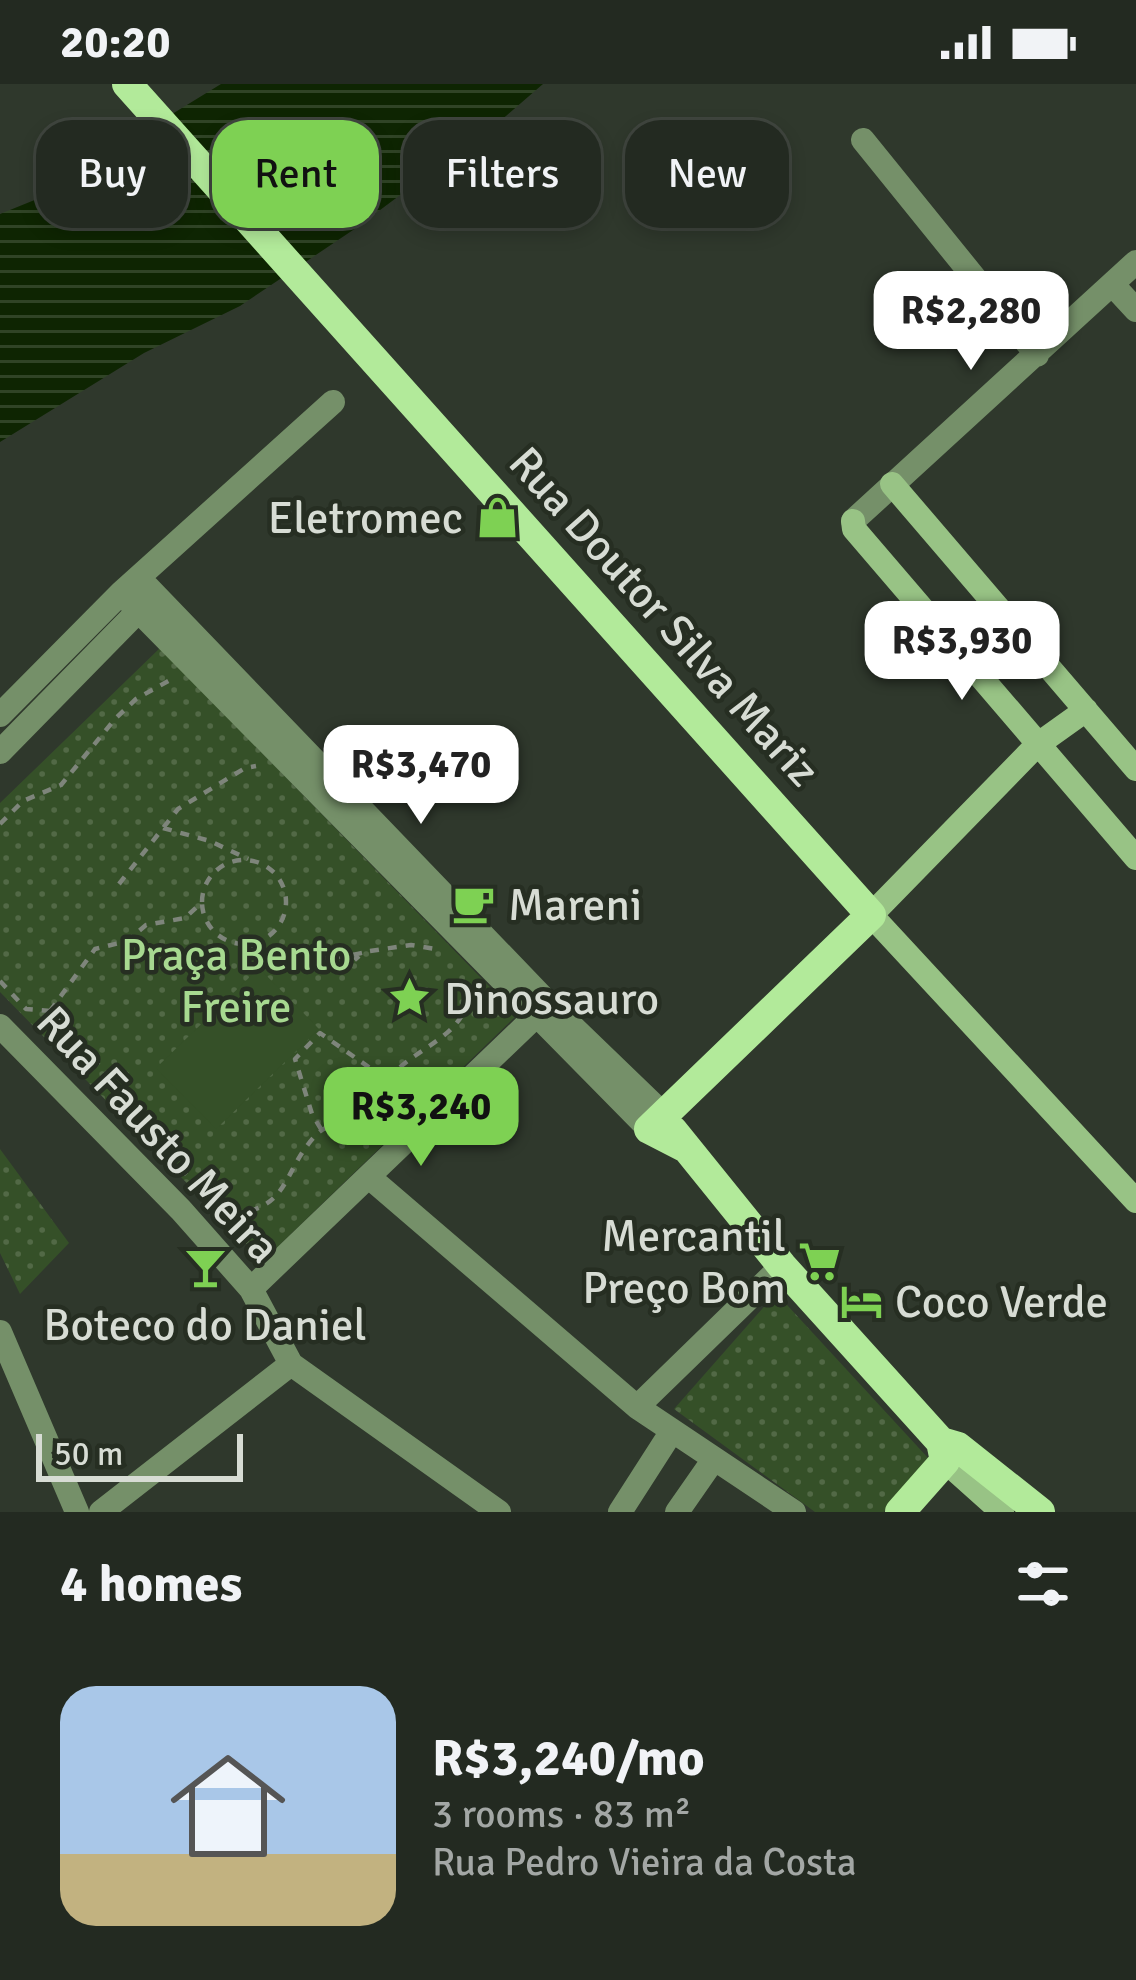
<!DOCTYPE html>
<meta charset="utf-8">
<style>
body{margin:0;font-family:Signika,sans-serif;background:#2b322a;color:#f1f3f6;height:100vh;display:flex;flex-direction:column;font-size:45px;white-space:nowrap}
*{box-sizing:border-box;margin:0}
p{font-size:39px;color:#a3a7a5}
.icon{flex:none;width:66px;height:66px;fill:none;stroke:currentColor;stroke-width:2;stroke-linecap:round;stroke-linejoin:round}
.map{position:relative;height:1428px;overflow:hidden}
.details{display:flex;flex-direction:column;background:#232a21;flex:1}
.details>*{flex:none}
.hud{position:absolute;left:36px;top:36px;width:1065px;height:108px;display:flex;gap:24px}
.scale{position:absolute;left:36px;bottom:30px;width:207px;box-sizing:border-box;padding-left:12px;border:6px solid #d7dcd4;border-top:0;font-size:33px;line-height:42px;white-space:nowrap;color:#d7dcd4;-webkit-text-stroke:9px #262e22;paint-order:stroke}
.price{position:absolute;translate:-50% -102px;padding:0 27px;border-radius:24px;background:#fff;color:#222;font-size:39px;line-height:78px;filter:drop-shadow(0 3px 6px #0008)}
.price::after{content:'';position:absolute;left:50%;top:72px;width:36px;height:27px;margin-left:-18px;background:inherit;clip-path:polygon(0 0,100% 0,50% 100%)}
.price.current{background:#7ed153;color:#111}
ul{padding:0;list-style:none}
li{display:flex;align-items:center;gap:36px;height:300px;padding:0 60px}
li span{display:grid;place-items:center;flex:none;width:336px;height:240px;border-radius:36px;color:#555}
li>.icon{margin-inline-start:auto}
span .icon{width:144px;height:144px;fill:#fffc;stroke-width:1}
li b{font-size:51px}
h2{display:flex;justify-content:space-between;align-items:center;height:144px;padding:0 60px;font-size:51px}
.pill{padding:0 42px;border-radius:36px;background:#232a21;box-shadow:0 6px 18px #0003,0 0 0 3px #40463f;font-size:42px;line-height:108px}
.pill.current{background:#7ed153;color:#111}
.status{display:flex;justify-content:space-between;align-items:center;height:84px;padding:0 60px;background:#232a21;direction:ltr}
.status svg{height:33px;fill:currentColor}
.map>svg:first-child{display:block}
</style>
<div class="status"><b>20:20</b><svg viewBox="0 0 49 12"><path d="M0 12V9h3v3zM5 12V6h3v6zM10 12V3h3v9zM15 12V0h3v12zM26 1h20v11H26zM47 4h2v5h-2z"/></svg></div>
<div class="map">
<svg width="1136" height="1428" viewBox="0 0 1136 1428">
<defs>
<pattern id="grass-dots" width="8" height="8" patternUnits="userSpaceOnUse" patternTransform="scale(3)"><rect width="8" height="8" fill="#355028"/><path d="M2 2h.1M6 6h.1" fill="none" stroke="#526946" stroke-width="1.8" stroke-linecap="round"/></pattern>
<pattern id="water-rules" width="6" height="5" patternUnits="userSpaceOnUse" patternTransform="scale(3)"><rect width="6" height="5" fill="#0e2502"/><path d="M0 2.5h6" fill="none" stroke="#304426"/></pattern>
</defs>
<rect width="100%" height="100%" fill="#2f382c"/>
<!-- grass -->
<path fill="url(#grass-dots)" d="M160,564L517,931L263,1177L0,908V719Z
M0,1065L69,1159L20,1210L0,1169Z
M776,1209L929,1375L884,1428H815L674,1325Z"/>
<!-- pitch -->
<path fill="#355028" d="M259,884L319,945L216,1045L156,984Z"/>
<!-- water -->
<path fill="url(#water-rules)" d="M221,0H543L506,32L356,144L240,222L144,269L0,358V130L79,98L120,62Z"/>
<g fill="none" stroke-linecap="round" stroke-linejoin="round">
<!-- path -->
<path stroke="#7e857b" stroke-width="4.5" stroke-dasharray="9 9" stroke-linecap="butt" d="M0,740L23,717L61,701L115,635L136,615L170,596
M163,744L210,757L248,775
M202 818a42 42 0 1 1 84 0a42 42 0 1 1-84 0Z
M119,800L178,725L245,684L256,682
M247,861C291,876 326,878 370,867
M370,867L411,861L435,865
M341,888L359,872
M0,897L26,925L50,927L150,1038V1053L226,1131C293,1126 280,1088 317,1050C329,1038 346,1041 360,1033C376,1024 382,1002 394,989C422,960 470,950 469,902
M50,927L95,865L127,857L146,841L185,834L201,819
M321,1045L312,1030L295,975L320,949L370,984L392,991"/>
<!-- street -->
<path stroke="#759069" stroke-width="24" d="M863,56L1037,271
M1112,200L1136,226
M853,437L1136,178
M139,494L549,920L664,1031
M121,509L649,1045
M0,631L121,509L333,318
M0,668L150,515
M0,942L181,1126L251,1205L291,1280L499,1428
M369,1093L637,1323L794,1428
M251,1205L544,924
M0,1248L77,1428
M637,1323L782,1182
M101,1428L291,1280
M620,1428L672,1347
M677,1428L714,1375"/>
<!-- secondary -->
<path stroke="#98c385" stroke-width="24" d="M892,400L1136,685
M853,437L854,445L1136,774
M1086,626L1037,661L871,831L1136,1117
M957,1364L945,1377L1002,1428"/>
<!-- primary -->
<path stroke="#b2ea9a" stroke-width="30" d="M127,0L871,831L649,1045L684,1063
M673,1047L782,1182L941,1358L945,1377L900,1428
M941,1358L958,1363L1040,1428"/>
</g>
<!-- icons -->
<defs>
<symbol id="shop-bare" viewBox="-9 -9 18 18"><path d="M-5-2.5h2.3a2.7 3.5 0 0 1 5.4 0H5L5.5 6h-11ZM-1.5-2.5h3a1.5 2.3 0 0 0-3 0Z" fill="#7ed153" stroke="#262e22" stroke-width="2.5" paint-order="stroke"/></symbol>
<symbol id="cafe-bare" viewBox="-9 -9 18 18"><path d="M-5.5-4.5H6V0H3Q3 3.5 0 3.5H-2.5Q-5.5 3.5-5.5 0ZM3-3.2v2h1.7v-2ZM-6 4.5H4V6H-6Z" fill="#7ed153" stroke="#262e22" stroke-width="2.5" paint-order="stroke"/></symbol>
<symbol id="sight-bare" viewBox="-9 -9 18 18"><path d="M0-6L1.8-2.2L6-1.7L2.9 1.2L3.7 5.4L0 3.3L-3.7 5.4L-2.9 1.2L-6-1.7L-1.8-2.2Z" fill="#7ed153" stroke="#262e22" stroke-width="2.5" paint-order="stroke"/></symbol>
<symbol id="supermarket-bare" viewBox="-9 -9 18 18"><path d="M-6-5.5h2.5l.6 2H6L4.5 2H-2.5L-4.4-4H-6ZM-1.5 3.2a1.3 1.3 0 1 0 .1 0ZM3 3.2a1.3 1.3 0 1 0 .1 0Z" fill="#7ed153" stroke="#262e22" stroke-width="2.5" paint-order="stroke"/></symbol>
<symbol id="bar-bare" viewBox="-9 -9 18 18"><path d="M-6-5H6L.8 .8V4.5H3.5V6h-7V4.5H-.8V.8Z" fill="#7ed153" stroke="#262e22" stroke-width="2.5" paint-order="stroke"/></symbol>
<symbol id="hotel-bare" viewBox="-9 -9 18 18"><path d="M-6-4.5h1.5V1H6V5H4.5V3h-9V5H-6ZM-4 0a1.8 1.8 0 1 1 3.6 0ZM.5 0V-2.5h3Q6-2.5 6 0Z" fill="#7ed153" stroke="#262e22" stroke-width="2.5" paint-order="stroke"/></symbol>
</defs>
<g fill-rule="evenodd">
<use href="#shop-bare" x="468" y="404" width="59" height="59"/>
<use href="#cafe-bare" x="444" y="790" width="59" height="59"/>
<use href="#sight-bare" x="380" y="884" width="59" height="59"/>
<use href="#supermarket-bare" x="790" y="1148" width="59" height="59"/>
<use href="#bar-bare" x="176" y="1154" width="59" height="59"/>
<use href="#hotel-bare" x="832" y="1188" width="59" height="59"/>
</g>
<g text-anchor="middle" stroke-width="9" stroke-linejoin="round" paint-order="stroke">
<!-- poi labels -->
<g font-size="45" fill="#d7dcd4" stroke="#262e22" text-anchor="start">
<text x="463" y="449" text-anchor="end">Eletromec</text>
<text x="508" y="836">Mareni</text>
<text x="444" y="930">Dinossauro</text>
<text x="786" y="1167" text-anchor="end">Mercantil<tspan x="786" dy="52">Preço Bom</tspan></text>
<text x="895" y="1233">Coco Verde</text>
<text x="205" y="1256" text-anchor="middle">Boteco do Daniel</text>
</g>
<!-- street labels -->
<g font-size="45" fill="#d7dcd4" stroke="#262e22">
<text transform="translate(665 532) rotate(48)" y="16">Rua Doutor Silva Mariz</text>
<text transform="translate(159 1050) rotate(47)" y="16">Rua Fausto Meira</text>
</g>
<!-- park labels -->
<g font-size="45" fill="#a7d990" stroke="#262e22">
<text x="236" y="886">Praça Bento<tspan x="236" dy="52">Freire</tspan></text>
</g>
</g>
</svg>
<div class="scale">50 m</div>
<b class="price" style="left:971px;top:289px">R$2,280</b>
<b class="price" style="left:962px;top:619px">R$3,930</b>
<b class="price" style="left:421px;top:743px">R$3,470</b>
<b class="price current" style="left:421px;top:1085px">R$3,240</b>
<div class="hud">
<a class="pill">Buy</a>
<a class="pill current">Rent</a>
<a class="pill">Filters</a>
<a class="pill">New</a>
</div>
</div>
<section class="details">
<h2>4 homes<svg class="icon" aria-label="filters" viewBox="0 0 24 24"><path d="M4 7h16M4 17h16"/><circle cx="9" cy="7" r="2"/><circle cx="15" cy="17" r="2"/></svg></h2>
<ul>
<li><span style="background:linear-gradient(#a9c7e8 70%,#c2b280 0)"><svg class="icon" aria-label="home" viewBox="0 0 24 24"><path d="M3 11l9-7 9 7M6 9v11h12V9"/></svg></span><div><b>R$3,240/mo</b><p>3 rooms · 83 m²</p><p>Rua Pedro Vieira da Costa</p></div></li>
</ul>
</section>
